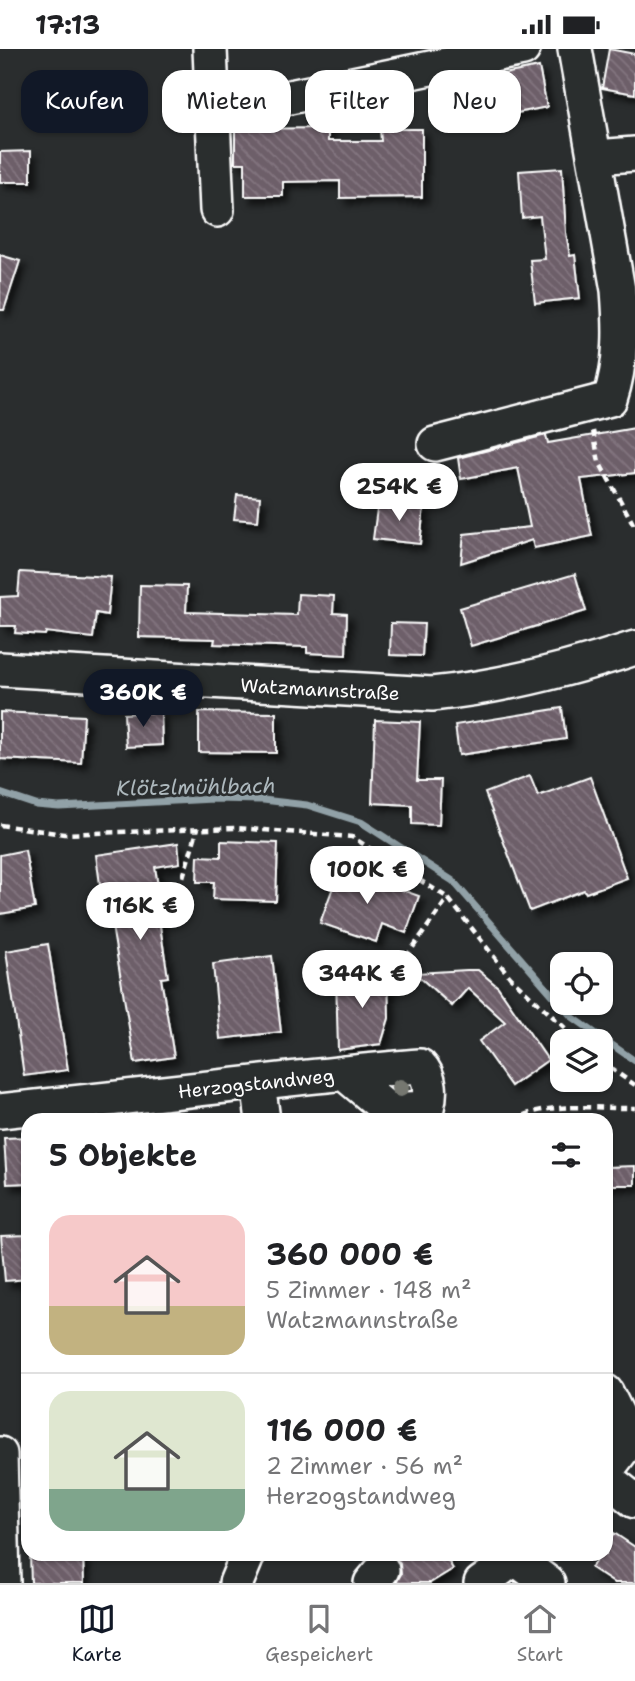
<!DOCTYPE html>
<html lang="de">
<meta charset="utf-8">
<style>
body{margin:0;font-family:"Shantell Sans",sans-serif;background:#f2f2f2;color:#202124;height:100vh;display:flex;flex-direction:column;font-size:26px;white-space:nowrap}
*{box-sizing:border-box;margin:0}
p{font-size:23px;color:#757577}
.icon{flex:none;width:38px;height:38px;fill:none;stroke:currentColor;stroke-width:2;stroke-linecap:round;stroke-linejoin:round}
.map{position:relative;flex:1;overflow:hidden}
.sheet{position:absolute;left:21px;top:1064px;width:592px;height:448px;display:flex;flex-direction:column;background:#fff;border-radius:21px;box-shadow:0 2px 5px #0004}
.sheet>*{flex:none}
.guide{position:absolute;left:21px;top:21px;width:593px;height:63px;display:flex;gap:14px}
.fabs{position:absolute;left:550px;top:903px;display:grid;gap:14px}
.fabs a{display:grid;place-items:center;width:63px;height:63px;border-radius:14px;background:#fff;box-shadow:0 2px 5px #0004;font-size:35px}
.price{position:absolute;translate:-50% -60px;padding:0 16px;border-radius:24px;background:#fff;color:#222;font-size:23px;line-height:46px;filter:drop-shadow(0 2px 4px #0008)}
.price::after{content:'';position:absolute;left:50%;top:42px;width:21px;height:16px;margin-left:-10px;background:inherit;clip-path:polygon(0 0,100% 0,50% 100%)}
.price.on{background:#111827;color:#fff}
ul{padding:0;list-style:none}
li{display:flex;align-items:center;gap:21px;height:175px;padding:0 28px}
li+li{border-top:2px solid #e0e0e0}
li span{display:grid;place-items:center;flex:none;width:196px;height:140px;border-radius:21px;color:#555}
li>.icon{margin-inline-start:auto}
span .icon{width:84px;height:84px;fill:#fffc;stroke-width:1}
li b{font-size:30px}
h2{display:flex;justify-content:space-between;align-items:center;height:84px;padding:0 28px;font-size:30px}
.chip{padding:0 24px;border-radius:21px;background:#fff;box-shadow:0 2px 5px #0004;font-size:24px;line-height:63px}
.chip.on{background:#111827;color:#fff}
.status{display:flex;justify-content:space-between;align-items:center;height:49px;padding:0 35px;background:#fff;direction:ltr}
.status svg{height:19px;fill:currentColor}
.tab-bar{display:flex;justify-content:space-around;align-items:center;height:98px;border-top:2px solid #e0e0e0;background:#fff;font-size:19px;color:#757577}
.tab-bar a{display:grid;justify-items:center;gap:4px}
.tab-bar .on{color:#111827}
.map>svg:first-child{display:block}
</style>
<div class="status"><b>17:13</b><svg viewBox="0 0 49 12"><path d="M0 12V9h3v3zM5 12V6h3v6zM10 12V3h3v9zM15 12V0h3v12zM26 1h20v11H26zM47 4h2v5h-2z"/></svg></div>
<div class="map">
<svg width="635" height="1534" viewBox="0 0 635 1534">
<defs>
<pattern id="building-back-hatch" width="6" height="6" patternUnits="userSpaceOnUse" patternTransform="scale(1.75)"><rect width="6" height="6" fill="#6d5e69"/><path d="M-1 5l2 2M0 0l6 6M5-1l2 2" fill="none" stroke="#837680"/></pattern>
<filter id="shadow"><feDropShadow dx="6" dy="6" stdDeviation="3.5" flood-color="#0009"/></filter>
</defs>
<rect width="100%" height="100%" fill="#2a2d2e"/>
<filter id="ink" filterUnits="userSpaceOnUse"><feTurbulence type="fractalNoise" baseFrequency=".0143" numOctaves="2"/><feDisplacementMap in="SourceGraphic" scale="14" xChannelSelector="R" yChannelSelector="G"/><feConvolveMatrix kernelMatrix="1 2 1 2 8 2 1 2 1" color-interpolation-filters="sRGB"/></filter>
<g filter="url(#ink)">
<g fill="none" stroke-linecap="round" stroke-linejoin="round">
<!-- stream -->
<path stroke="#91a1a7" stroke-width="7" d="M0,744L36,756L59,758L213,750L263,751L307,756L361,773L453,832L571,967L635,1012"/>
</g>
<!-- building -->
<path fill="url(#building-back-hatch)" stroke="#fff" stroke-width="2" filter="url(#shadow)" d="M609,0L635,5V45L602,39Z
M539,18L547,58L492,69L484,29Z
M328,79V92H381L380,80H422V148L340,149V132L283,133V147H245V114H235V80Z
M31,102V133H0V103Z
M562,119L566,184L570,207L575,206L580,249L535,254L530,211L545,210L540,167L522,169L519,122Z
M0,206L20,212L4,261H0Z
M635,379V424L581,430L592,487L534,499L532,491L461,514L464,485L530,478L518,419L461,430L458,409L546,386L548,394Z
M237,446L260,448L258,472L234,470Z
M378,452L424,457L420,495L373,490Z
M20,523L111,528L107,566L96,564L93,589L46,583L45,586L15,584L16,577H0V548L18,547Z
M575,525L586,562L471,597L460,559Z
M140,536L187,537L186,563L297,566L298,545L334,547L333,564L347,565L346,606L307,604V598L214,595L215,590L139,588Z
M391,574L424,575L422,607L390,606Z
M562,659L566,690L459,706L455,676Z
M0,663L84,667L81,714L0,710Z
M161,663L162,696L126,698L124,665Z
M199,663L276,664V704L199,703Z
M375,671L420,673L417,731H441L439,776L412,775V756L372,754Z
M530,727L538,747L590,728L627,829L586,844L584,841L530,862L485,744Z
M221,792L278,794L276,852L213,850L214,833H197L198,807L221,808Z
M178,794L180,814L155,818L161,857L157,858L168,928L161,929L174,1008L135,1014L110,865H104L96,806Z
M25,801L35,859L0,865V806Z
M340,819L419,847L406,884L382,875L376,893L320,874Z
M48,895L68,1021L24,1027L6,902Z
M272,907L281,983L220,990L213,915Z
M467,921H478L498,938L548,1011L511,1037L479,992L505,973L468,939L452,957L415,924Z
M388,926L389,969L381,995L338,1001L336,928Z
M28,1088V1134L7,1135L4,1089Z
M635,1117V1136H606V1118Z
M28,1186V1230L5,1232L1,1187Z
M614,1484L635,1498V1534H614L591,1519L600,1505H606V1496Z
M30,1505H83L84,1534H31Z
M392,1505H444L453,1520L430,1534H396L401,1525L400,1515Z"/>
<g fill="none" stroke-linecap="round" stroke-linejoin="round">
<defs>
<path id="minor" d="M210,0L217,161
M213,59L275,51L523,0
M596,108L635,105
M435,395L610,350C622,314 621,279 618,241L575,0
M0,620L432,645C502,638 568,621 635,599
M258,1034L263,1071
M0,1062L298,1029C339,1025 379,1020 420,1017C431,1028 431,1045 427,1059L388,1061L344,1024
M606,1343L630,1391
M0,1405L3,1534
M606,1422L635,1384
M606,1429L635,1452
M509,1505L548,1534
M236,1534L248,1505
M371,1534L382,1521
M481,1534L521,1505"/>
</defs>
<!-- minor casing -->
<use href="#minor" stroke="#fff" stroke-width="38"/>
<!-- path -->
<path stroke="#fff" stroke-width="4.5" stroke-dasharray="7 5" stroke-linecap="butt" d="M593,382L599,413L635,478
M0,776L64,785L237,779L352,788L448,849L510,928L579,992
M183,828L198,779
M399,918L448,849
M600,1012L635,1036
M513,1071C547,1052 597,1060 635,1059"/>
<!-- minor -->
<use href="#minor" stroke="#2a2d2e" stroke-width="33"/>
</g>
<!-- trees -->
<circle fill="#747770" cx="400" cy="1039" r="9"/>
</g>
<g text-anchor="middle" stroke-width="5" stroke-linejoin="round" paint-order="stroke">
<!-- street labels -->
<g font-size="19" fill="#fff" stroke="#2a2d2e">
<text transform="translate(320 640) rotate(3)" y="7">Watzmannstraße</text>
<text transform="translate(256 1034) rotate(-6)" y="7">Herzogstandweg</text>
</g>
<!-- water labels -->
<g font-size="21" font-style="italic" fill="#adb8bd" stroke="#2a2d2e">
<text transform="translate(196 738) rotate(-1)" y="7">Klötzlmühlbach</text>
</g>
</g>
</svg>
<div class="fabs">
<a><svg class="icon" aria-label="locate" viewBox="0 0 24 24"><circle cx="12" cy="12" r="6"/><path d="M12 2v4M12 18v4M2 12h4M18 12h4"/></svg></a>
<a><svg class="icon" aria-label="layers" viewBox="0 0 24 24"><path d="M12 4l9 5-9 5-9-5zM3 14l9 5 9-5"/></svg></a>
</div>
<b class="price" style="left:399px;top:474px">254K €</b>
<b class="price on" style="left:143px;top:680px">360K €</b>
<b class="price" style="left:367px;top:857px">100K €</b>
<b class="price" style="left:140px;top:893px">116K €</b>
<b class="price" style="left:362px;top:961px">344K €</b>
<div class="guide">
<a class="chip on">Kaufen</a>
<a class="chip">Mieten</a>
<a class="chip">Filter</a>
<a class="chip">Neu</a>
</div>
<section class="sheet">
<h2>5 Objekte<svg class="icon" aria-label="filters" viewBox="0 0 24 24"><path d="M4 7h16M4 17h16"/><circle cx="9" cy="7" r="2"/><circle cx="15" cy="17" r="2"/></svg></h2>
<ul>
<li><span style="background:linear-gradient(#f6c9c9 65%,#c2b280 0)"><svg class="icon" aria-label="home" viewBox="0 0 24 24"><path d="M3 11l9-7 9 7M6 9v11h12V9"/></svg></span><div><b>360 000 €</b><p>5 Zimmer · 148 m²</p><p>Watzmannstraße</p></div></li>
<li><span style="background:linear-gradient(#dfe7d0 70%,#7fa58c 0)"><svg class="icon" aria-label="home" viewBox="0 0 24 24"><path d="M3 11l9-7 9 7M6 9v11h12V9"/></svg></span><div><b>116 000 €</b><p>2 Zimmer · 56 m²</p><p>Herzogstandweg</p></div></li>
</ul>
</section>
</div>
<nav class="tab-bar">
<a class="on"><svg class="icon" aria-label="map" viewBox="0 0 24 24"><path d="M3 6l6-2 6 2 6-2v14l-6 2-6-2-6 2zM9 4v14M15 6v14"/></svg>Karte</a>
<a><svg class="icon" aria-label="saved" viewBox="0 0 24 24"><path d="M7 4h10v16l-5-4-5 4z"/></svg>Gespeichert</a>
<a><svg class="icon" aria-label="home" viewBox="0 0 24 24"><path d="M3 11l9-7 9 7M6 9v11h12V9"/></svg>Start</a>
</nav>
